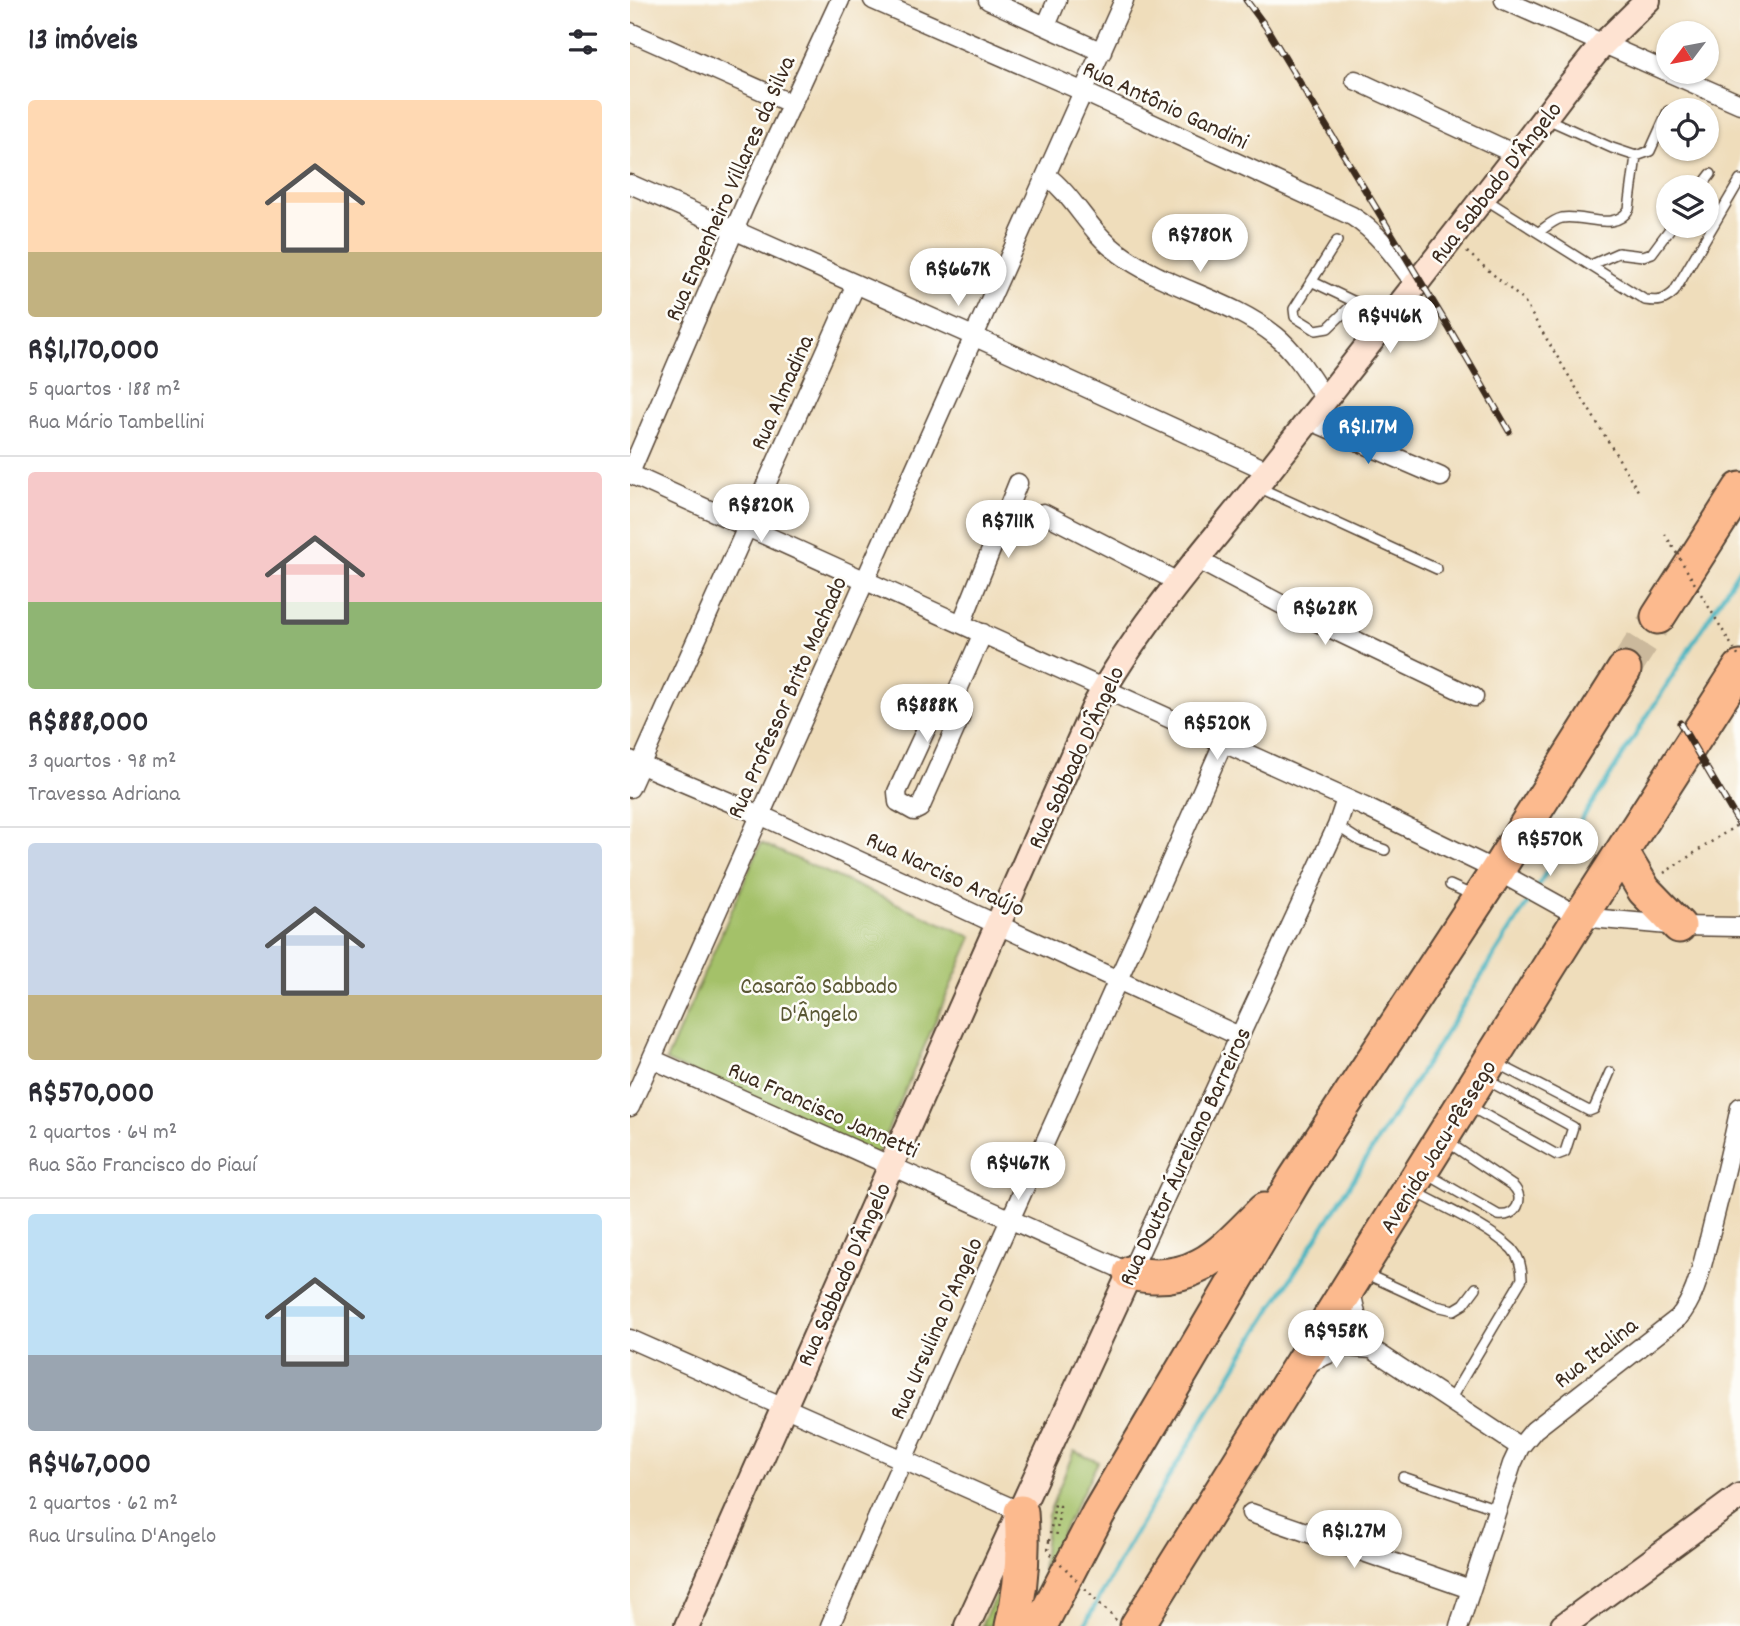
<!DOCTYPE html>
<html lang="pt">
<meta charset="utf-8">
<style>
body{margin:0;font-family:Dekko,sans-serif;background:#f7f7f7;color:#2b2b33;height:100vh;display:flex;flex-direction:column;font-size:26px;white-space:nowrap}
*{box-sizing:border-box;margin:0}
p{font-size:23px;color:#7c7c81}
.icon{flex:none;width:38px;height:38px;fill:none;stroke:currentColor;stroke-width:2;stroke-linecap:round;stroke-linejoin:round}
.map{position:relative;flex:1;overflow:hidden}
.sheet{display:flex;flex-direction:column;background:#fff;width:630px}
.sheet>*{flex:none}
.needle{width:46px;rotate:238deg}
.fabs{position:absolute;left:1026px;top:21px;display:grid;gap:14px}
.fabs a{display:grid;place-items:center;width:63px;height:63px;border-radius:50%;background:#fff;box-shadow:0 2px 5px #0004;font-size:35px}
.price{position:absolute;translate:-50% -60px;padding:0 16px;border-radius:24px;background:#fff;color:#222;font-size:23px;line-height:46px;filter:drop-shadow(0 2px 4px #0008)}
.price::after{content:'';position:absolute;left:50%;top:42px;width:21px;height:16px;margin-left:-10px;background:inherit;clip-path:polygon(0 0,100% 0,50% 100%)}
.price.current{background:#1f6fb2;color:#fff}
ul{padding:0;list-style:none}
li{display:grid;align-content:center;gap:14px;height:371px;padding:0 28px}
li+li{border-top:2px solid #e1e1e2}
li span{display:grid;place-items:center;height:217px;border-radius:7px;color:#555}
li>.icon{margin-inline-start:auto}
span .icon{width:126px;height:126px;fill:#fffc;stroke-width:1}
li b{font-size:30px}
h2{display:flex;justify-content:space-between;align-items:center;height:84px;padding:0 28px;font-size:30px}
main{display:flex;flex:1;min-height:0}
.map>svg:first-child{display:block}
</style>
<main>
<section class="sheet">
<h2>13 imóveis<svg class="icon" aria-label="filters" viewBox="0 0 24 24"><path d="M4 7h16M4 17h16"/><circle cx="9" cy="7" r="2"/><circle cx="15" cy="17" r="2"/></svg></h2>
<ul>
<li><span style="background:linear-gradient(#ffd9b3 70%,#c2b280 0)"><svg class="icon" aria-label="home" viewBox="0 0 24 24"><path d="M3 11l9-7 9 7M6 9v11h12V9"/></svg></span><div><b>R$1,170,000</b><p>5 quartos · 188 m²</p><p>Rua Mário Tambellini</p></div></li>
<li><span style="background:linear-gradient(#f6c9c9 60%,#8fb573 0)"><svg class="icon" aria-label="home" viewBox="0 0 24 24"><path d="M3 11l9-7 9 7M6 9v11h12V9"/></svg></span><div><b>R$888,000</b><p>3 quartos · 98 m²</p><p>Travessa Adriana</p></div></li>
<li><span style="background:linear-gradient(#c9d6e8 70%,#c2b280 0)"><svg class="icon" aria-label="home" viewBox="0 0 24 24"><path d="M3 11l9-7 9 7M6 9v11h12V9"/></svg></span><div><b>R$570,000</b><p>2 quartos · 64 m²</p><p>Rua São Francisco do Piauí</p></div></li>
<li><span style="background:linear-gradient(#bfe0f5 65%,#9aa5b1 0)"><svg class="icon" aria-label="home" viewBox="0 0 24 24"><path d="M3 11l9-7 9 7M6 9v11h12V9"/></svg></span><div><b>R$467,000</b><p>2 quartos · 62 m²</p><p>Rua Ursulina D'Angelo</p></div></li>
</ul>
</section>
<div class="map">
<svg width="1110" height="1626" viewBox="0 0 1110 1626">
<rect width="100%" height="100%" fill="#fdfcf7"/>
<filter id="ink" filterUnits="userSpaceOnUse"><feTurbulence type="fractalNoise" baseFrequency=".0143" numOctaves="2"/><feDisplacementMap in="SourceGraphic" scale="14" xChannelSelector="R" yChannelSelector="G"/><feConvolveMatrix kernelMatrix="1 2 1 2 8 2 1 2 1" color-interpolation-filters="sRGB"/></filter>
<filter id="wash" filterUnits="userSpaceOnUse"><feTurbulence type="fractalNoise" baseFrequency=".00686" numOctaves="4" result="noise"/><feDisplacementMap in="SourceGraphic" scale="28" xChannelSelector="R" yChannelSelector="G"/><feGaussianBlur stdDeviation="1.57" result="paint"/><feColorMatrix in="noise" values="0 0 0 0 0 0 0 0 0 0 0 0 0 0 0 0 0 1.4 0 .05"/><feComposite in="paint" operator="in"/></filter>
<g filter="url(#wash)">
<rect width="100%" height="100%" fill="#efddbb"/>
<!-- green -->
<path fill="#a4c169" stroke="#707644" stroke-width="2" d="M131,843L342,937L247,1155L36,1061Z
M444,1451L468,1462L412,1571L418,1515Z
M380,1566L376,1626H351Z"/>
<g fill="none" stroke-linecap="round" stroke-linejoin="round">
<!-- stream -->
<path stroke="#45b4c0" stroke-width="4.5" d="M906,888L976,782L1110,568
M454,1626L501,1540L615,1351L902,896"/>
</g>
</g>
<g filter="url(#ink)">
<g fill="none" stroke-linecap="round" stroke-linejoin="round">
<!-- highway-tunnel -->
<path stroke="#cbb99c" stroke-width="33" stroke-dasharray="33 17" stroke-linecap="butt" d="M994,670L1028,617"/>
<defs>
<path id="lane" d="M917,119L982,148L1006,156L1020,151L1038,111
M1071,187L1081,174
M855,199L1015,300C1029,302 1034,301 1044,292L1110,180
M909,232C916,227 923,220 932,218C954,214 985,233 999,209L1006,156
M707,241L664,309L665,317L686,330L698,328L725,302
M961,265L988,253L1013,256L1022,253L1042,226
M683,282L725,302L752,324
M628,487L807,569
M707,826L730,841L755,850
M820,885L844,896
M866,1063L959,1111L964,1109L980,1072
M839,1106L927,1155L935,1152L943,1127L855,1079
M797,1174L868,1215C886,1218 896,1199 883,1186L816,1141
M786,1192C817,1209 857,1226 882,1249C890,1258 892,1268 892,1279L820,1400
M734,1273L806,1306L824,1310L834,1304L846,1288
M773,1477L867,1509"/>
<path id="street" d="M243,0L454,92L722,216C750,234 766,258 786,285
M358,0L472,52
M874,0L1110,104
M416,26L427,0
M0,32L162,104
M725,80L887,155
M416,175C445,197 459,232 489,253C537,289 599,298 646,336C666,352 681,378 695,399
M0,184L343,336L638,471
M679,420L811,477
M0,473L115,205L210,0
M0,474L735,807L867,871L950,917L1049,926L1110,927
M413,513L548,582
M566,559L662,610L844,697
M332,622L388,483
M326,694L316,699L304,712L267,792L268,802L284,811L290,808L330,718L331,711L326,694L353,633
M0,760L130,815L609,1036
M0,788L226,284
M22,1059L500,1273L707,826L716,799
M0,1107L494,0
M720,1287L727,1318L742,1349
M0,1339L391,1512
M678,1363L715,1347L742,1349L890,1447
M621,1513L840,1589
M200,1626C328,1330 464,1038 593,743
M829,1626L882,1464L890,1447L904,1430L1048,1318C1067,1296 1071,1267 1079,1239C1090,1195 1101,1151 1110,1107"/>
<path id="secondary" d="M57,1626L465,705C513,618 580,545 641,468C740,343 838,219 934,92L973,44L1018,0
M337,1626L500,1273
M933,1626L1110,1496"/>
<path id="highway" d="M1028,617L1110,489
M992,853L1014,890L1049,926
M500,1273C565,1287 593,1251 634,1210
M382,1626C392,1587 394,1552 391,1512
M410,1626L468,1514L665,1179L867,871L994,670
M507,1626L950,917L1110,668"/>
</defs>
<!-- lane casing -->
<use href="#lane" stroke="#564536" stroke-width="12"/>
<!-- street casing -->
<use href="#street" stroke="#564536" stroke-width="21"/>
<!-- secondary casing -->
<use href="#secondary" stroke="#564536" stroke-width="28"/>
<!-- highway casing -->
<use href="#highway" stroke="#564536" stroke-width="37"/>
<!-- path -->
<path stroke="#564536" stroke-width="2.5" stroke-dasharray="2 5" stroke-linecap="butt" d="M837,252L893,300L1010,494
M1034,873L1110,823
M419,1541L425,1504L430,1506L426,1539"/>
<!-- lane -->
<use href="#lane" stroke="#fff" stroke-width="9"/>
<!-- street -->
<use href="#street" stroke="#fff" stroke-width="18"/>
<!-- secondary -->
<use href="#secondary" stroke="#fee3d2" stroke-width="24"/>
<!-- highway -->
<use href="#highway" stroke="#fcba8e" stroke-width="33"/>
<defs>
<path id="rail" d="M616,0L636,27L819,328L879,431
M1050,723L1110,825"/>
</defs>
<!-- rail casing -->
<use href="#rail" stroke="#3b2a1e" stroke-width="7"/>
<!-- rail -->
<use href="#rail" stroke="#fdfcf7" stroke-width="4.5" stroke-dasharray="13" stroke-linecap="butt"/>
<!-- path-bridge -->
<path stroke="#564536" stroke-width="2.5" stroke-dasharray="2 5" stroke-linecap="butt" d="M1035,534L1110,659
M419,1541L418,1551L492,1626"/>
</g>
</g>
<g text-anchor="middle" stroke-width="5" stroke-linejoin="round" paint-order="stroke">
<!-- street labels -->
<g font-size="24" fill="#3b2a1e" stroke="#fdfcf7">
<text transform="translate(536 104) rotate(25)" y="8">Rua Antônio Gandini</text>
<text transform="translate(865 182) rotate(-52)" y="8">Rua Sabbado D'Ângelo</text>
<text transform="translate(99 188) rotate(-66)" y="8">Rua Engenheiro Villares da Silva</text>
<text transform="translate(151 392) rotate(-66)" y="8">Rua Almadina</text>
<text transform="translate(156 697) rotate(-66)" y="8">Rua Professor Brito Machado</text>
<text transform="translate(445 757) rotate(-65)" y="8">Rua Sabbado D'Ângelo</text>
<text transform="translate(316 873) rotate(25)" y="8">Rua Narciso Araújo</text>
<text transform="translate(194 1109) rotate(24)" y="8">Rua Francisco Jannetti</text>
<text transform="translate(807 1146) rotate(-58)" y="8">Avenida Jacu-Pêssego</text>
<text transform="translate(554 1156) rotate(-65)" y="8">Rua Doutor Áureliano Barreiros</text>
<text transform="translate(213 1274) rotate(-66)" y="8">Rua Sabbado D'Ângelo</text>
<text transform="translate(305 1328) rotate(-66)" y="8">Rua Ursulina D'Angelo</text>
<text transform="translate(965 1352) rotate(-38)" y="8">Rua Italina</text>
</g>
<!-- park labels -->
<g font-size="24" fill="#5a5734" stroke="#fdfcf7">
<text x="189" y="993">Casarão Sabbado<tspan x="189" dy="28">D'Ângelo</tspan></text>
</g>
</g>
</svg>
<div class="fabs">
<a><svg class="needle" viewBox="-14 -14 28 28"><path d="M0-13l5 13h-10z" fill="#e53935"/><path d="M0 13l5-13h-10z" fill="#7c7c81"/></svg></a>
<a><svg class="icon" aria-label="locate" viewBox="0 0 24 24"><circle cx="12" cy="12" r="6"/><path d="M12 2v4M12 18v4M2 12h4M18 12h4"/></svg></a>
<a><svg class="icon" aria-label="layers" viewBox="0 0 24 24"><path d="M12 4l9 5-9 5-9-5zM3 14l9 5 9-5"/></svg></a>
</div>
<b class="price" style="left:570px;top:274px">R$780K</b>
<b class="price" style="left:328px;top:308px">R$667K</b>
<b class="price" style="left:760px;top:355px">R$446K</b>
<b class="price current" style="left:738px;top:466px">R$1.17M</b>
<b class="price" style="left:131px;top:544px">R$820K</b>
<b class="price" style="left:378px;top:560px">R$711K</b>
<b class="price" style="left:695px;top:647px">R$628K</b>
<b class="price" style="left:297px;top:744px">R$888K</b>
<b class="price" style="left:587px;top:762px">R$520K</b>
<b class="price" style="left:920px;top:878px">R$570K</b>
<b class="price" style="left:388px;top:1202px">R$467K</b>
<b class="price" style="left:706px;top:1370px">R$958K</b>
<b class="price" style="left:724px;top:1570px">R$1.27M</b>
</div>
</main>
